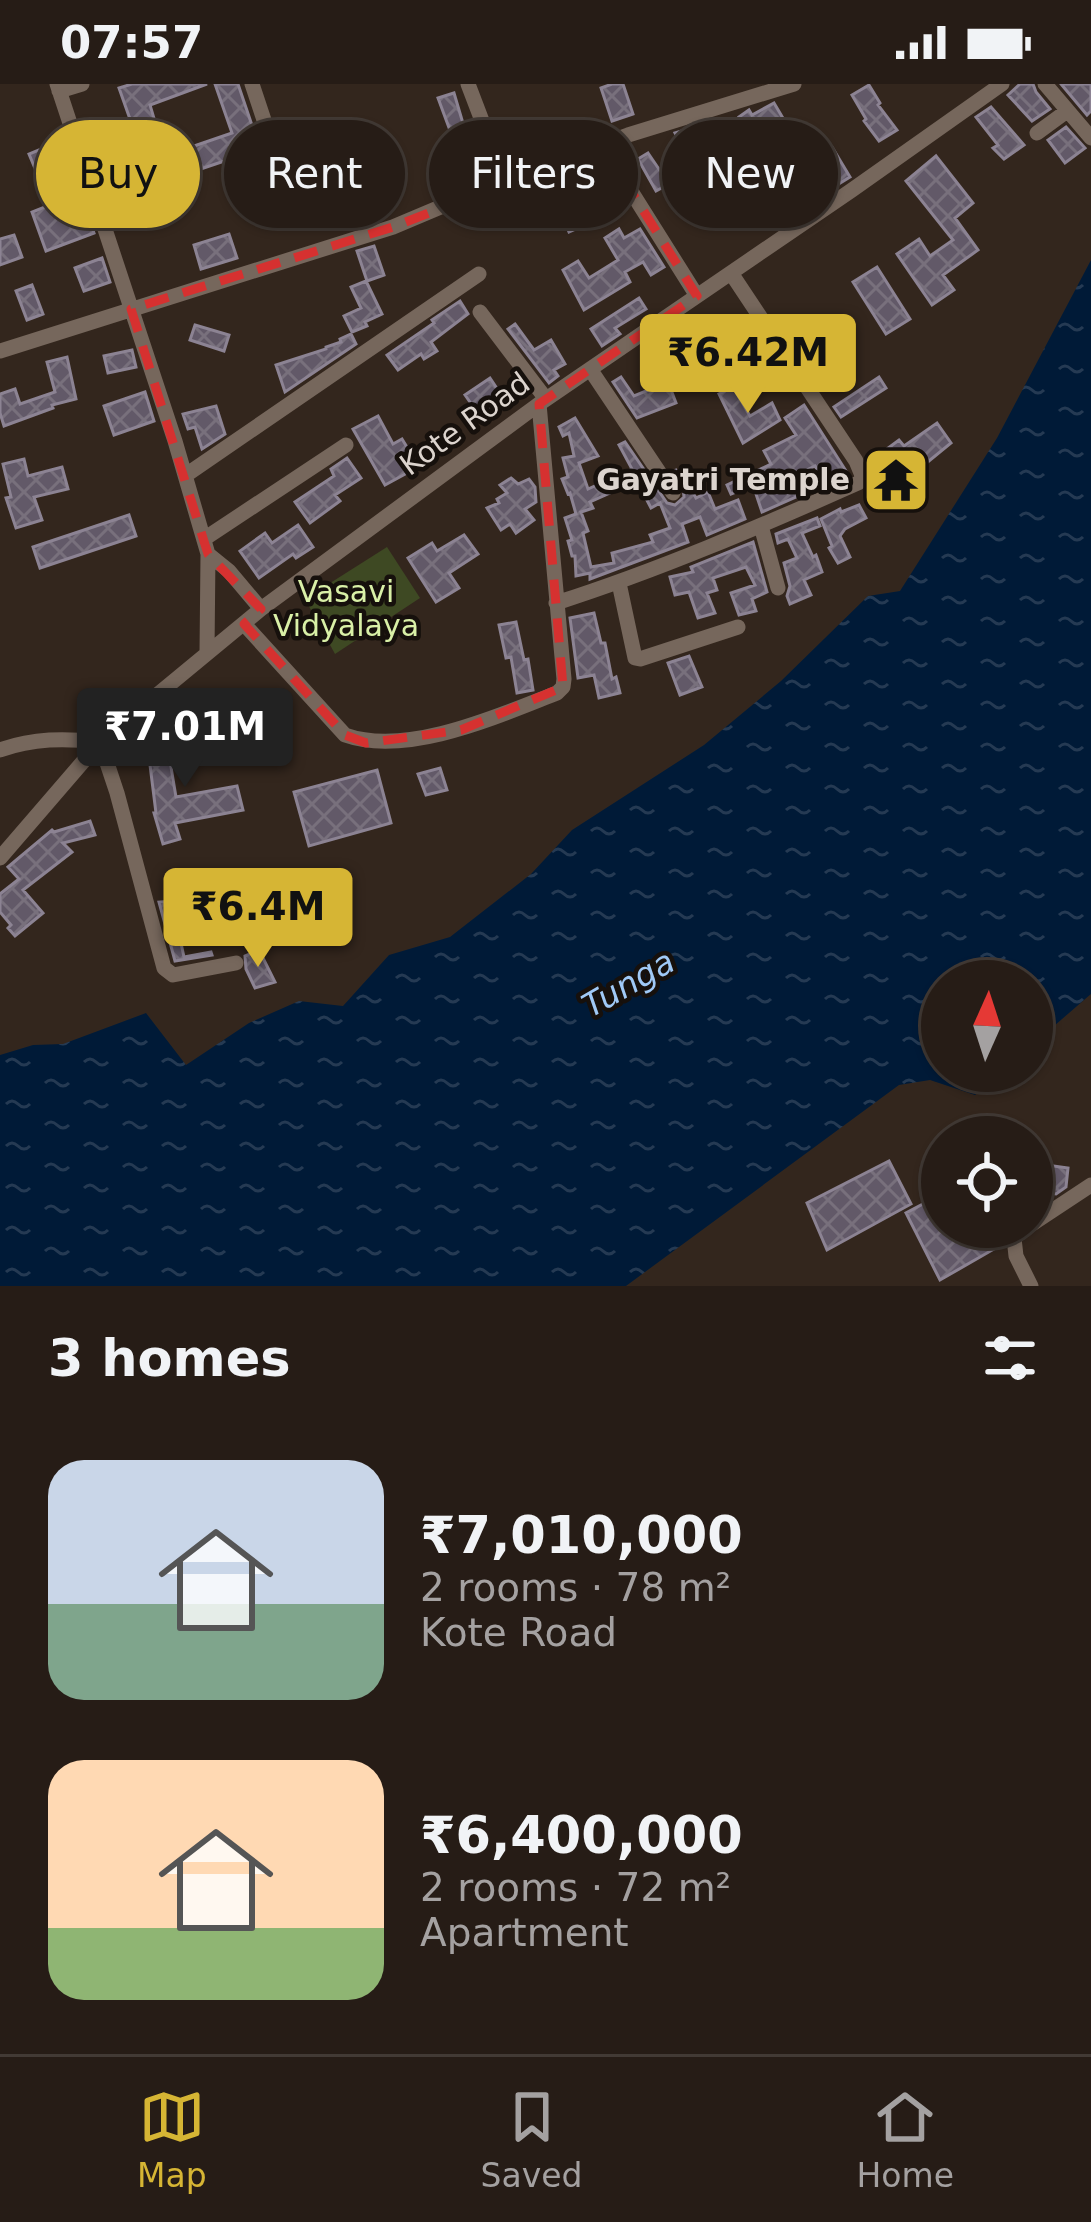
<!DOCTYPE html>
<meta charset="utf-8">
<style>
body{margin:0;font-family:"DejaVu Sans",sans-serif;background:#2e251f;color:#f1f3f6;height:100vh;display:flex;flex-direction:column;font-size:45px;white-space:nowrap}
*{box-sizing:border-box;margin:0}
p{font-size:39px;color:#a4a1a1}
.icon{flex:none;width:66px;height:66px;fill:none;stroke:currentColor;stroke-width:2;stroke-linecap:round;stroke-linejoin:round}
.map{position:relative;height:1202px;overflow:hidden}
.side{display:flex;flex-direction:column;background:#261c16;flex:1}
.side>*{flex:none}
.guide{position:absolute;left:36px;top:36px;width:1020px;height:108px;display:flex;gap:24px}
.needle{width:78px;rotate:3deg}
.controls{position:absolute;left:921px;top:876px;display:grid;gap:24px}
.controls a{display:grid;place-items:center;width:132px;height:132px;border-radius:50%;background:#261c16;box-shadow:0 3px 9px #0004,0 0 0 3px #423a35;font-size:60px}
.price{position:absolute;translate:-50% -102px;padding:0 27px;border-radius:12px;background:#d6b534;color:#111;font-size:39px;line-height:78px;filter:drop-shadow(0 3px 6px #0008)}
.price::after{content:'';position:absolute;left:50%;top:72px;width:36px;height:27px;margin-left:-18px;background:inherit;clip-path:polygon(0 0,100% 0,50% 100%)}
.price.current{background:#222;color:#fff}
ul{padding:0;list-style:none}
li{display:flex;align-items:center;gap:36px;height:300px;padding:0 48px}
li span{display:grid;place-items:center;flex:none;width:336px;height:240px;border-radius:36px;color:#555}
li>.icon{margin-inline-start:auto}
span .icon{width:144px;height:144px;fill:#fffc;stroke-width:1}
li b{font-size:51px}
h2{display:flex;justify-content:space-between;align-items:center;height:144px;padding:0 48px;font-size:51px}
.tag{padding:0 42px;border-radius:54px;background:#261c16;box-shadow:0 3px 9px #0004,0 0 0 3px #423a35;font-size:42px;line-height:108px}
.tag.current{background:#d6b534;color:#111}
.status{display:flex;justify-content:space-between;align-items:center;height:84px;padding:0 60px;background:#261c16;direction:ltr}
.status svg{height:33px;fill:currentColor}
.dock{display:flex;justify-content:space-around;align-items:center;height:168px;border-top:3px solid #423a35;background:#261c16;font-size:33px;color:#a4a1a1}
.dock a{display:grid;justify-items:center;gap:6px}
.dock .current{color:#d6b534}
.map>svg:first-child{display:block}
</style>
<div class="status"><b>07:57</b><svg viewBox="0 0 49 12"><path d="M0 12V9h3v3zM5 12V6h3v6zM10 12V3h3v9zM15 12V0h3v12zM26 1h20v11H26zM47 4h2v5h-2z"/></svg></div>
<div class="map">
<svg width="1091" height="1202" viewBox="0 0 1091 1202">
<defs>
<pattern id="water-ripples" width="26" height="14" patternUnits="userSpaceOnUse" patternTransform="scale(3)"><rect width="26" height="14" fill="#001a37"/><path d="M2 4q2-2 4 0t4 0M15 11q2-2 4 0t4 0" fill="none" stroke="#253a53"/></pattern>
<pattern id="building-cross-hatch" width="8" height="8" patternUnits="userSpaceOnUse" patternTransform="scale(3)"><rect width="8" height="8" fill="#625968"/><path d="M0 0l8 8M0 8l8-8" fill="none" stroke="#78707c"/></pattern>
</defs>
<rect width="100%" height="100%" fill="#33261d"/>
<!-- park -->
<path fill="#3e4923" d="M387,463L420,514L335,570L305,515Z"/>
<!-- water -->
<path fill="url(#water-ripples)" d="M1091,176V910L1032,961V897H942V987H1003L975,1011L930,996L899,1001L626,1202H0V971L33,961L63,960L146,929L186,981L249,939L299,917L343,922L389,871L450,853L531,790L572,746L704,661L781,597L868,512L900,507L997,354Z"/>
<!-- building -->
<path fill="url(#building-cross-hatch)" stroke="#8c8393" stroke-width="3" fill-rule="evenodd" d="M132,0H207L150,21L165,72L232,49L215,0H238L260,65L153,101L143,74L137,75L126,40L131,38L119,4Z
M612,0H623L633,30L612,37L601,4Z
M1020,0H1033L1036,8L1050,25L1032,37L1008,11Z
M1061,0H1091V27L1087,31Z
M869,1L880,19L878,21L897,46L879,57L864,37L866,35L852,11Z
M454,9L467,53L474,51L482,73L462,79L438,14Z
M774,19L784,36L762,47L764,50L754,57L739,33L749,26L752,31Z
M991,23L1024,61L1004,75L993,64L998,61L976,33Z
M715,38L729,62L714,71L722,84L701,97L675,49L695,43L698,48Z
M1066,43L1085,64L1065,79L1048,56Z
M63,56L94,149L46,167L32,128L60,117L50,89L39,94L29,70Z
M832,63L850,93L829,106L811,75Z
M648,69L669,100L656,107L638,75Z
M936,72L973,119L955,134L978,166L943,191L954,206L932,221L897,170L919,155L930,172L953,156L906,97Z
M556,90L565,112L584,103L592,118L572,128L578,144L569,148L547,94Z
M504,110L512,129L491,137L483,118Z
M619,145L624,154L640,145L664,183L651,191L643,178L625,188L630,198L584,226L563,186L578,177L589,194L618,176L605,154Z
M229,150L237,174L201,185L194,161Z
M14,151L22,173L0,181V155Z
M374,162L384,191L367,197L357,167Z
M102,174L110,198L84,207L75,184Z
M877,183L910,235L886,250L853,198Z
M366,197L382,230L365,238L367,242L352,248L344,232L361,224L351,203Z
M32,201L43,230L27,236L16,207Z
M639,214L646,225L615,244L620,250L602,262L591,245Z
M460,217L468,230L431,258L437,267L424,275L421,270L398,286L387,271L434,239L432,236Z
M515,240L534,266L551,256L565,280L554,286L558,292L549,299L508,245Z
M195,241L229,251L224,267L190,256Z
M351,250L356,260L285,308L276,281L326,265V263L341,258L340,255Z
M712,252L759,253L762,257V284L712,283Z
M132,266L136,283L108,289L104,272Z
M67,273L76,315L52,321L53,324L4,342L0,329V310L15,305L20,320L55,308L47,278Z
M621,293L634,312L668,298L676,319L637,334L613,298Z
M879,293L886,304L841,333L834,323Z
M490,294L508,321L484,338L465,311Z
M733,303L750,332L772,319L780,336L743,359L719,310Z
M145,308L154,337L114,351L104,322Z
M804,321L848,390L826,400L815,382L797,391L805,409L762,428L753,401L731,410L727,401L771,380L764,367L796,351L785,334Z
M216,322L225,350L202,365L195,343L188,345L183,330Z
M378,332L393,360L402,355L410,368L401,373L409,388L385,401L353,345Z
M575,334L598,372L579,379L588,405L632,385L619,361L625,358L667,419L675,421L684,413L683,403L673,387L676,386L688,409L692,407L696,414L708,408L715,425L738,416L745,435L707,451L700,433L682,440L688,458L590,495V489L576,492L575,472H572L568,457L572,456L565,434L576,430L570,409L568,410L562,395L568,393L563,374L574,372L569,349L563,352L559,343ZM637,397L651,424L660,419L670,444L650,451L653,458L612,469L614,479L591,483L583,449L588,447L581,428L593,424L590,418Z
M937,339L951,359L891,408L869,378L899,356L904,362Z
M347,374L361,394L335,411L340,417L310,439L295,418L334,392L331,385Z
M24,375L28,392L62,383L68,405L34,413L42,436L16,444L6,414L11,413L3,380Z
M511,394L518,400L529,395L535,403L536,418L525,425L534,436L516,449L510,440L501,446L487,424L499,419L497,415L507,409L500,401Z
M859,421L866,434L845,445L840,452L850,473L838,479L829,464L832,462L821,435L840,425L841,428Z
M129,431L136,452L40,484L33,463Z
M817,434L820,442L802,449L813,473L816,471L822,488L804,496L811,511L790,520L787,512L790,502L784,479L797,474L788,455L778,459L776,450Z
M298,441L313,463L296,474L293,470L259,494L240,467L265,449L272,459Z
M464,451L478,470L449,489L459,504L436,518L408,474L432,459L437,467Z
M753,458L767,508L752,515L756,527L739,531L731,509L755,501L746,483L713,494L717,506L707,509L715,529L698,534L689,508L675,511L670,493L693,488L691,483Z
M594,529L601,559H605L612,595L616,593L620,609L599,614L594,591L578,594L570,534Z
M516,538L524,576L528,575L533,606L517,609L511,573L506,574L499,541Z
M689,572L702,603L680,611L668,579Z
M159,629L170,642L142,664L133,652Z
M210,654L213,668L170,677L176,713L237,702L243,726L175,739L180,755L163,760L154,729H156L149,673L143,665Z
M440,684L447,706L426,711L418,690Z
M377,686L391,739L309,762L294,708Z
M90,737L95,751L63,759L72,768L23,806L43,829L15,852L8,844L11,841L0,828V810L19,795L8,783L52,746L54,748Z
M173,817L176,838L225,833L226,845L179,850L184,873L211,868L212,871L175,877L159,818Z
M259,866L275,898L255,904L246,885L245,872Z
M889,1077L911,1120L827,1166L807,1119Z
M1032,1079L1068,1084L1066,1103L1056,1110L1032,1107Z
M942,1110V1143H983L994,1165L940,1196L906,1129Z"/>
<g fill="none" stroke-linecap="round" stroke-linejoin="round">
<!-- minor -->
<path stroke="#76675c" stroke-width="15" d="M57,0L175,357L208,470L207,568
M252,0L286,102
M468,0L505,97
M1045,0L1091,54
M59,7L82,0
M1037,49L1067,27
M602,61L697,212
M480,228L546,315
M0,267L393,143L495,100L628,51L794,0
M590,285L673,409
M186,391L479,190
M761,442L778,504
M204,455L346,361
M208,470L229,487L261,525
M619,499L635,574L640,575L738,543
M556,519C659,486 759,443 858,399L863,394L856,377L731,189
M244,540L345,651C407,673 498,632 557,609L563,603L564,595L539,320
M0,666C33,654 65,654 100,658L117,709L164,884L173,891L236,879
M0,774L100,658L261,525L539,320L852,106L1002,0
M1032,1140L1091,1101
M1027,1143L1014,1154L1016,1172L1031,1202"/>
</g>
<!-- marked area -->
<path fill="none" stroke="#d63130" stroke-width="9" stroke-dasharray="24 15" stroke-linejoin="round" d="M602,61L697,212L539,320L563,603L461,646L366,659L345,651L244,540L261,525L208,470L131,225L393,143Z"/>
<!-- icons -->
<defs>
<symbol id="temple-square" viewBox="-11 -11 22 22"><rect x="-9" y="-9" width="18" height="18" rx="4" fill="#d6b534" stroke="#16100c"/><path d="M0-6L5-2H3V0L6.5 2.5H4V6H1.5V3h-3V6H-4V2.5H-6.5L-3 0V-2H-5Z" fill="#111"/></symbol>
</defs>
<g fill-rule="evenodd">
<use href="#temple-square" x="858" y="358" width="76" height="76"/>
</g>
<g text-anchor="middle" stroke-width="9" stroke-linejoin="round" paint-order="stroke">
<!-- street labels -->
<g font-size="30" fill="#dcd4ce" stroke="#16100c">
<text transform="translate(465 340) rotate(-36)" y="10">Kote Road</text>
</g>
<!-- poi labels -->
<g font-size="30" font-weight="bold" fill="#dcd4ce" stroke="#16100c" text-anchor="end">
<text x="850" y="406">Gayatri Temple</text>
</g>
<!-- park labels -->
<g font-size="30" fill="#d9f0a7" stroke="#16100c">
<text x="346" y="518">Vasavi<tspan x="346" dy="34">Vidyalaya</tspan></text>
</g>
<!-- water labels -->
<g font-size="33" font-style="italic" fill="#a0c9f6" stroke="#16100c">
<text transform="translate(628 899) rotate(-30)" y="12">Tunga</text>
</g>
</g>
</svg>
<div class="controls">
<a><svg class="needle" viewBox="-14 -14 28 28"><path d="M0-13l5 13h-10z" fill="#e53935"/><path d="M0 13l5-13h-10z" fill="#a4a1a1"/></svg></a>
<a><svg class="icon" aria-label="locate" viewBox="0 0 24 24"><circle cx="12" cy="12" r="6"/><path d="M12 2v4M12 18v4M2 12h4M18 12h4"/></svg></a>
</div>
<b class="price" style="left:748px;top:332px">₹6.42M</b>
<b class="price current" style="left:185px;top:706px">₹7.01M</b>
<b class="price" style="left:258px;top:886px">₹6.4M</b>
<div class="guide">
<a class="tag current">Buy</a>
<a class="tag">Rent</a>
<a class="tag">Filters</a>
<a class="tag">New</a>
</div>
</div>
<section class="side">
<h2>3 homes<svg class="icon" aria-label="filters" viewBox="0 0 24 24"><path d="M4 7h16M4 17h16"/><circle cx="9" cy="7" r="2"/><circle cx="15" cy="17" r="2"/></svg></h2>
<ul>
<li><span style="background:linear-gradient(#c9d6e8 60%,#7fa58c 0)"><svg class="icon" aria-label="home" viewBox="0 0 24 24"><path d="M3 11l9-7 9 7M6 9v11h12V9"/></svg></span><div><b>₹7,010,000</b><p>2 rooms · 78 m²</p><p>Kote Road</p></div></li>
<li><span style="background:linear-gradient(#ffd9b3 70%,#8fb573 0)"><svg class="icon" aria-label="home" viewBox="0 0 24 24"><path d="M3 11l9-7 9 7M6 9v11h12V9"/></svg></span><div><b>₹6,400,000</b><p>2 rooms · 72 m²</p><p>Apartment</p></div></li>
</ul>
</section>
<nav class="dock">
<a class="current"><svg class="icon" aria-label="map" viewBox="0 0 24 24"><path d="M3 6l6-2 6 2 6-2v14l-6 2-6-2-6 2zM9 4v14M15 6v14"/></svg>Map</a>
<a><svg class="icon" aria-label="saved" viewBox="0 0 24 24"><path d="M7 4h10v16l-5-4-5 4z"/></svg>Saved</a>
<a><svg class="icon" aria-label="home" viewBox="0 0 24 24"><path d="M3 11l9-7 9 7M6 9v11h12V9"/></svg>Home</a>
</nav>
